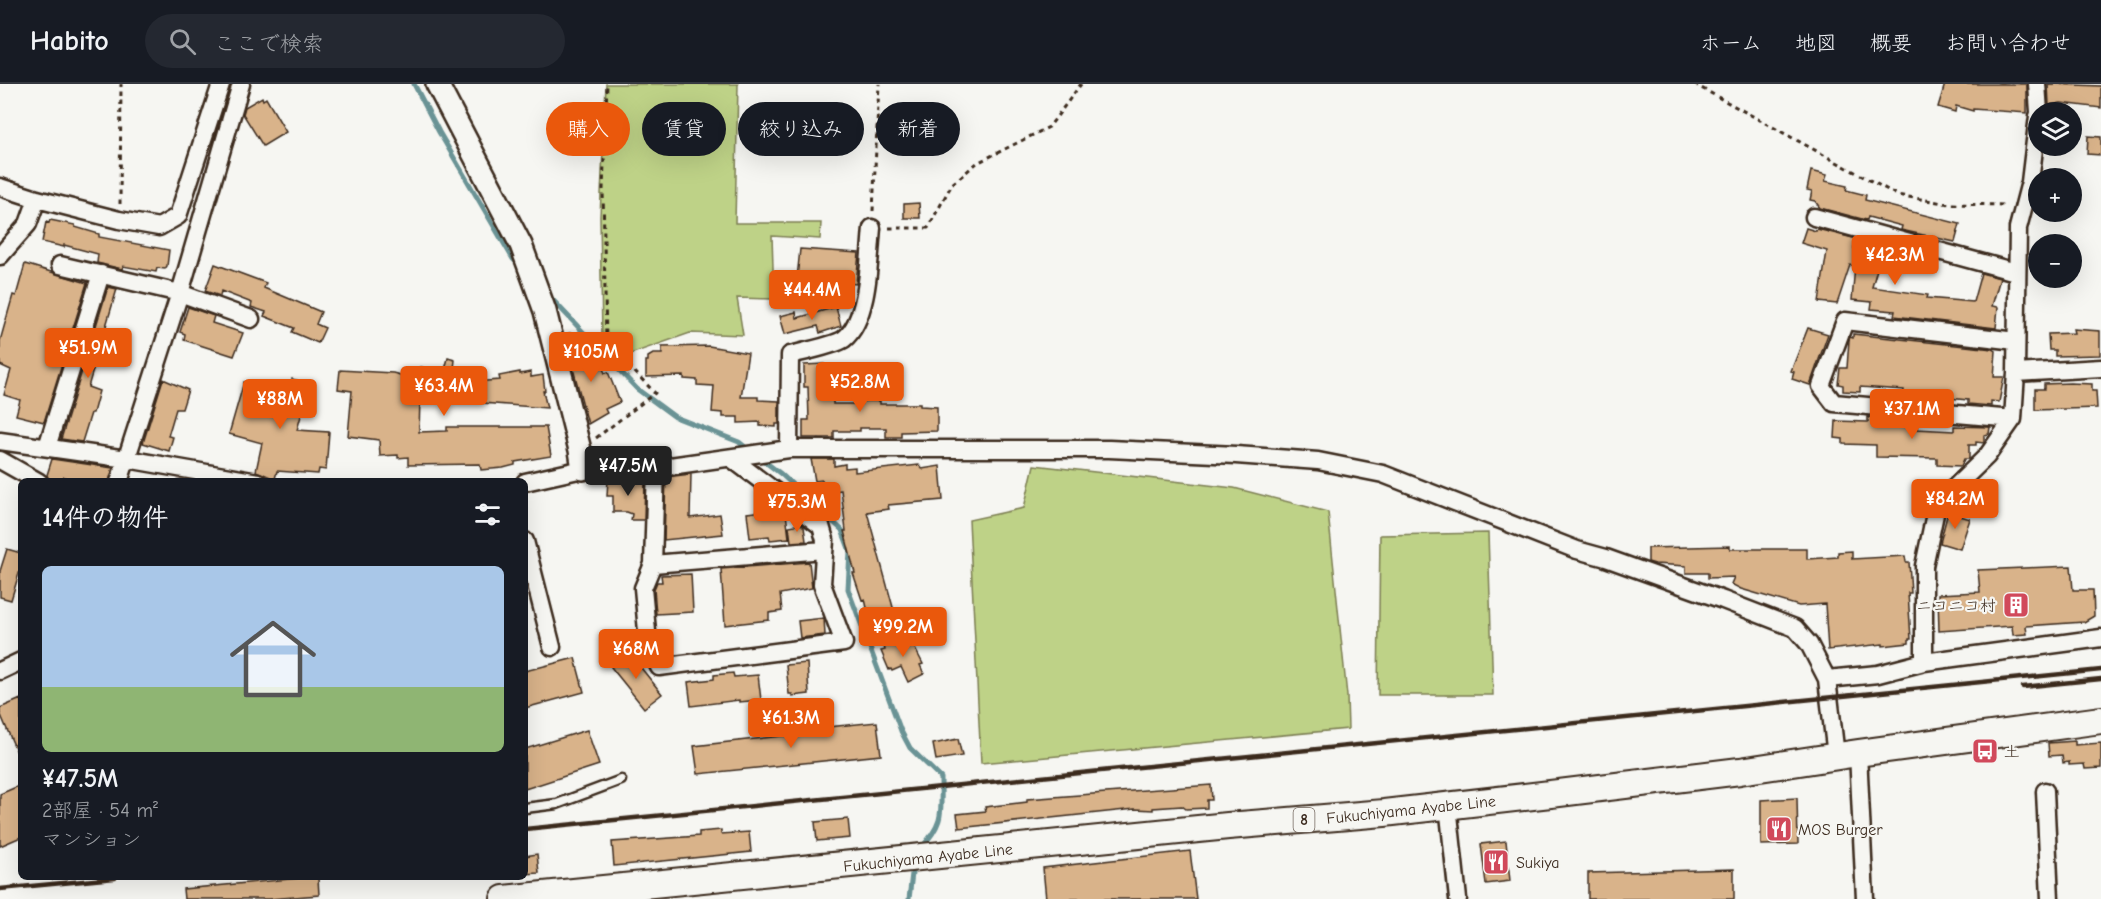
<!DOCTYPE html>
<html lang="ja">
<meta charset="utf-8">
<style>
body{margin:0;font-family:"Comic Neue","Klee One",sans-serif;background:#242831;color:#f1f3f6;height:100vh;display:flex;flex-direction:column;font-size:22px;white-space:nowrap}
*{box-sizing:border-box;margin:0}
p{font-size:20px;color:#9ea1a6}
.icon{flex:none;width:33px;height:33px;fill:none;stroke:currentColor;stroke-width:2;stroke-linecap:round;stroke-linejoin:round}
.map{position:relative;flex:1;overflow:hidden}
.side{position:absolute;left:18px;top:394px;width:510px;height:402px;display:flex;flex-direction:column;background:#171b24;border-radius:9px;box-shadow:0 6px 24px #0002}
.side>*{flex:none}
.hud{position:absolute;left:546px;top:18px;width:570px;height:54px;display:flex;gap:12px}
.buttons{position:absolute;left:2028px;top:18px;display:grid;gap:12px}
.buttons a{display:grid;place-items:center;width:54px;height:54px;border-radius:50%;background:#171b24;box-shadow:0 6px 24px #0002;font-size:30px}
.price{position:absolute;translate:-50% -51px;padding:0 14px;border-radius:6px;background:#ea580c;color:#fff;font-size:20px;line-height:39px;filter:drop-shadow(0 2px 3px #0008)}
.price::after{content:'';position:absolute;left:50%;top:36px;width:18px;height:14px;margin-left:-9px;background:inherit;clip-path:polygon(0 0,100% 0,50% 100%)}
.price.on{background:#222;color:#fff}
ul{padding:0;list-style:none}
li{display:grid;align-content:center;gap:12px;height:318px;padding:0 24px}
li span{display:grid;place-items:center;height:186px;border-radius:9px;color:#555}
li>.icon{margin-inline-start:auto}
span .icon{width:108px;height:108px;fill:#fffc;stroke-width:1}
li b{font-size:26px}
h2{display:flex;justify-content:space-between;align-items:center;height:72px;padding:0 24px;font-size:26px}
.chip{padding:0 21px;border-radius:27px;background:#171b24;box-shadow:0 6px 24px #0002;font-size:21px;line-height:54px}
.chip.on{background:#ea580c;color:#fff}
header{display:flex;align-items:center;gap:36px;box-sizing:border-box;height:84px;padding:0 30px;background:#171b24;border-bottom:2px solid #363941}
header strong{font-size:28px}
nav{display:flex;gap:33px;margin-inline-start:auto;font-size:21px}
.search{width:420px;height:54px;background:#242831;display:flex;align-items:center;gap:15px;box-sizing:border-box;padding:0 21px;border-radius:33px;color:#9ea1a6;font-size:22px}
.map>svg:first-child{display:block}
</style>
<header>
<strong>Habito</strong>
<div class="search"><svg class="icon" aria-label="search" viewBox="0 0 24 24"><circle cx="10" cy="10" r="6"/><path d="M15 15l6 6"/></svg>ここで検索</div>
<nav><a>ホーム</a><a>地図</a><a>概要</a><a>お問い合わせ</a></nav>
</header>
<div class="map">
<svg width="2101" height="815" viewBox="0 0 2101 815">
<rect width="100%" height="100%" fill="#f6f6f2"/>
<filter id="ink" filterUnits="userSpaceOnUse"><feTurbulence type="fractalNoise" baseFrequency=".0167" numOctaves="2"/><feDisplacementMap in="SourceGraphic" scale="12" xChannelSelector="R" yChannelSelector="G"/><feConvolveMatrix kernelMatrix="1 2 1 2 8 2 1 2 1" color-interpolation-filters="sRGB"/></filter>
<g filter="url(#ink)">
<!-- green -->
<path fill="#bed287" stroke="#7c7e52" stroke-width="1.5" d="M606,0H738L735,139H821L820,155L772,152L774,215L737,214L743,251L690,249L622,273L602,252L600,133Z
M1034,381L1234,404L1328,428L1347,612L1348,645L981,679L969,436L1024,424Z
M1488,449L1493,611H1378L1380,451Z"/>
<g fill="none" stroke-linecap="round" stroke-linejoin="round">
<!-- stream -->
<path stroke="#6a9395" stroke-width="5" d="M414,0L439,48L513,175L520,182
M549,212L637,305L675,333L739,358L750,367
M760,374L781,390L842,446L850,467L848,505L901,647L910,664L941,694C941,729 945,738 920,765
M909,815L913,781"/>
</g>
<!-- building -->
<path fill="#d9b38a" stroke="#3b2a1e" stroke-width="1.5" d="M1945,0H2027V29L1973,25V27L1956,22L1955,28L1938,23Z
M2048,0L2101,2V24L2061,19L2049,21Z
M262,13L263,16L266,14L286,48L263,62L243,30L245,23Z
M2088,52L2101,53V71L2087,70Z
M1811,87L1827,91L1825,97L1847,102L1846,106L1866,111L1865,116L1960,140L1955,158L1901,146L1902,142L1868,133L1867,136L1862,135L1820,124L1815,117L1810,116L1812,107L1807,106Z
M919,119L920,134H904V120Z
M50,136L75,141V143L99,150V153L169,166L167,182L165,185L157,184L156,188L123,182L122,185L97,179L98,170L64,161V163L42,158L46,138L49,139Z
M1806,144L1816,147L1817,145L1857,155L1854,164L1881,171L1872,203L1928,211L1927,214L1973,218L1981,189L2000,194L1992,222L1998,223L1996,244L1894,232L1895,227L1871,225L1872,218L1852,216L1855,182L1850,181L1837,220L1819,218L1827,167L1801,159Z
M800,165L859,169L856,200L797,194Z
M25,180L87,199L44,338L16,331L20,316L4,311L11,286L0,281V257L13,211L16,212Z
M215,180L266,199L264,204L321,228L316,240L325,244L318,259L292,248L294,244L264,232L266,228L251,223L252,219L221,207L220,212L205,207Z
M108,203L117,205L88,303L99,307L93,329H91L82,358L61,355Z
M188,223L214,232L212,239L243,249L234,272L184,256L185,250L180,248Z
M836,223L841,242L820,249L818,242L785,250L780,232L796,228L797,234Z
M1808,244L1828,250L1810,301L1792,295L1794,288L1791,287Z
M2073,245L2100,247V271L2055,272V266H2049L2048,250L2074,249Z
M570,249L579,266L584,264L589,276L593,274L598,281L601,280L605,289L608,288L620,318L605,325L607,329L588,340L564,251Z
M1853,250L1993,265L1996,267L1994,293H2004L1999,318L1991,317V322L1968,320V316L1918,311L1917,316L1903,315L1904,306L1860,303V308L1843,307V301L1838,300L1840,284H1847L1849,256L1850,253L1853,254Z
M709,262L748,269L741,313H758V316L779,317V340H776V343L760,342V338L738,339V333H723V329L712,328L714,302L697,301V296L684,295V292L646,293V277H648V273L653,270H662V263Z
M448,274L455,276L453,293L460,295L459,299L500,296L499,292L520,288V290L531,288V293L543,291L545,307H543L547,324L482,319V314L457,307L474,312L473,318L420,315L419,348L447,347V343H546L551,372L515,378V381L503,384L481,386L480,380L408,381V373L398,374V371L380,372L379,356L348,352L352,307L338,305L340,286L393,289L440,302L417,295L421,283L444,290Z
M824,280V313L833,312V320H861V317H880V320H920V322L937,323V347L901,348V353H886V344H860V347H834V354H803V336H809L808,303H804V281Z
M163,295L188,306L182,325H176L168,352L173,353L169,367L143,359Z
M292,295L310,300L297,346L329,348L326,386L319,385L318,390L277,387L275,395L256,387L262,359L229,350L244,298L288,310Z
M2070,299L2092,300V307H2096L2097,324L2035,326V305H2044V300Z
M1868,333L1917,337V345L1954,347V342L1990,343L1989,350L1984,351V359L1976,358V361H1969V375H1964L1961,382L1937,381V374L1876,373V361L1843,360V355L1835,354L1836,337L1868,338Z
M52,375L113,384L109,398H84L64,393L63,398H56L49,395L47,391Z
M811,375H834V382L845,380V384L855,383V388L919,381L922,385L940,382L943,416L888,421L889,425L867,428L894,527L869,533L865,515L862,516L853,489H855L844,447H846L841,406L826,408V406H823L822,396L815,397Z
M691,390L690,434L720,430L723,450L664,456L666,393Z
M608,395H645L644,436H631L632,430L627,428H613V412H607Z
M774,426H782L786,429L789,454L770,456L769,452L750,454L747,429Z
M1948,428L1970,435L1960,465L1940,459Z
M801,440L804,443L806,457L791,458L789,442Z
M1730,462V465H1807V475L1838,473V468L1852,467V475L1905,472L1906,478H1909L1911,509H1908L1911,555H1909V559L1883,562V560L1828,566L1825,520L1799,522L1741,505L1731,500L1734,493L1708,494V489H1686V482L1655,480L1648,478V464Z
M7,465L21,469V483L11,516L0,513V487Z
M809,478L812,504L780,510L782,527L769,529V536L725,541L721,485Z
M2071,482L2073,506H2093L2094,532L2084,538L2026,542L2027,550L2013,551L2012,542L1939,547L1938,510L1980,508L1978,486Z
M691,490L693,528L656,530L654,505L657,498H662L661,491Z
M824,534L825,551L800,554L798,537Z
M908,551L923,580L920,581L924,590L908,598L901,583L892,587L891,585L889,586L881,567L885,566L884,562Z
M629,569L662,610L644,624L611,583Z
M575,574L584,608L525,624V587Z
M807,579L809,610L792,612V610H789L786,581Z
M733,589L734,593L758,591L761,616L739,618V616L691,622L688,598L714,595V591Z
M21,615V678L0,629V624Z
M877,638L881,671L698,690L694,662L799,650L798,646Z
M587,646L599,681L525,705V665Z
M958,655L962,672L936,676L933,660Z
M2075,657V661L2101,659V684L2085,685L2084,680L2069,681V678L2063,679L2062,671L2049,672L2048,659Z
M21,701V753L0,762V710Z
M1211,701L1212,716H1207V724L1186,725L1182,722L1153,724V726L1135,725L959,744L957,730L986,727L985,723L1027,718V715Z
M1797,714L1798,760L1761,761V716Z
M848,735L850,754L817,757L815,738Z
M721,746V750L749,748L751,768L614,782L612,758L699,752V748Z
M1506,757L1510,797L1486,800L1481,760Z
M1190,767L1196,815H1046L1043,784Z
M537,770L539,789L525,790V772Z
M1734,785V815H1588V789Z
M301,794H318L319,811L269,815H184L183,805Z"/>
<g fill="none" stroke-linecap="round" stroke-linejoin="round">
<defs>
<path id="service" d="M525,724L557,720L621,696"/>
<path id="minor" d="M2037,0L2039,28
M0,103L37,115L119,136L159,143L178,132L221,0
M1814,133L2016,188
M0,172L28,140L37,115
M60,181L180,209L251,235
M2016,289L2101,284
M2013,335L1834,319L1821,302L1845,237L2016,257
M0,357L127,375L258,398
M47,363L101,190
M789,365L790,271C802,268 836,261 844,255C869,235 869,174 872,144
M0,376L39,398
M656,384L653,480L643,504L648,558L659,583L844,559L822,500L825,456L821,442L731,374
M119,398L180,209L241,0
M525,398L583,385L656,384L789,365H1109L1236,371L1318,377L1383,390L1577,466L1606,474L1723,516L1795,544L1809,560L1827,595L1836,672
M525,457L552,563
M653,480L824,466
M1924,578L2101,554
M0,587L21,577
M1827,595L1878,590L1924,578V482L1936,425L1952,406L1987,372L2013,335L2016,289L2018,144L2030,98L2038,32
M1858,669L1865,815
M2045,707L2050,815
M1448,721L1458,815"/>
<path id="tertiary" d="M437,0L521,161L545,227L580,366L583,385"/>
<path id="primary" d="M504,815L1228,742L1384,729L1559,709L1740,687L1858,669L2101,636"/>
</defs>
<!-- service casing -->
<use href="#service" stroke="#3b2a1e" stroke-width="13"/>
<!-- minor casing -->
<use href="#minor" stroke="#3b2a1e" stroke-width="21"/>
<!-- tertiary casing -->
<use href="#tertiary" stroke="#3b2a1e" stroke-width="26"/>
<!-- primary casing -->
<use href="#primary" stroke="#3b2a1e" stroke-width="30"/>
<!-- path -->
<path stroke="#3b2a1e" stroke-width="3" stroke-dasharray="4.5 4.5" stroke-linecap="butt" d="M1694,0L1897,111L1949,120L2006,121
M120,120L121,0
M873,127L879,0
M889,144H928L952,100L977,79L1049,43L1081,0
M596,354L655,309L606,258L603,105L607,0"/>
<!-- service -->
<use href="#service" stroke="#f6f6f2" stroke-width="8"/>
<!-- minor -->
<use href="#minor" stroke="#f6f6f2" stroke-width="16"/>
<!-- tertiary -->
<use href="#tertiary" stroke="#f6f6f2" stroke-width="21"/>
<!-- primary -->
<use href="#primary" stroke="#f6f6f2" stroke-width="26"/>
<!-- rail -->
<path stroke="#3b2a1e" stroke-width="4.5" d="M2023,603L2101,595
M525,745L2101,586
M0,805L115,794"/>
</g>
</g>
<!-- icons -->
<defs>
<symbol id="building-square" viewBox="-11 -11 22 22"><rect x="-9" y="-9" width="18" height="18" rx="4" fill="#d1495b" stroke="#f6f6f2"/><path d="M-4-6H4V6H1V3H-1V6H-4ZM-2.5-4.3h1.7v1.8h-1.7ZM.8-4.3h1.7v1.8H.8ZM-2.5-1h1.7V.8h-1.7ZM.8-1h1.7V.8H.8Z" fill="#fff"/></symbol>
<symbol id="bus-square" viewBox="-11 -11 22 22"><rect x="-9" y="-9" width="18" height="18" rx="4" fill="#d1495b" stroke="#f6f6f2"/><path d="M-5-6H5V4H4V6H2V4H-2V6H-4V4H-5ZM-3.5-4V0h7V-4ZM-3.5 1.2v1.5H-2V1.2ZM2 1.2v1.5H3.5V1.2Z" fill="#fff"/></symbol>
<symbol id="restaurant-square" viewBox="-11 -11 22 22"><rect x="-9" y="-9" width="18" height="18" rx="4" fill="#d1495b" stroke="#f6f6f2"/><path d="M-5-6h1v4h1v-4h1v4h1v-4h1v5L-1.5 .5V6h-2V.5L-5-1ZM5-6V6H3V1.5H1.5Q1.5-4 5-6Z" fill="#fff"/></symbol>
</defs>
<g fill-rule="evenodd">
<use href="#building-square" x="2001" y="506" width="30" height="30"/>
<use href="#bus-square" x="1970" y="652" width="30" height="30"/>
<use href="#restaurant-square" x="1764" y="730" width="30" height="30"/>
<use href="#restaurant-square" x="1481" y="763" width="30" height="30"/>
</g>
<g text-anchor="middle" stroke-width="4.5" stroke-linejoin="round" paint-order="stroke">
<!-- shield labels -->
<rect fill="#f6f6f2" stroke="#73675e" stroke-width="1.5" x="1293.5" y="724" width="21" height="24" rx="4.5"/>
<g font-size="15" font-weight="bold" fill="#3b2a1e">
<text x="1304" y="741">8</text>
</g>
<!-- poi labels -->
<g font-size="16" fill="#3b2a1e" stroke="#f6f6f2" text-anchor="start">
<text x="1996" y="527" text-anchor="end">ニコニコ村</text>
<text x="2004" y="673">土</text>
<text x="1798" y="751">MOS Burger</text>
<text x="1516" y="784">Sukiya</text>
</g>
<!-- street labels -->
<g font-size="16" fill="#3b2a1e" stroke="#f6f6f2">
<text transform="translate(1411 725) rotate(-6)" y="6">Fukuchiyama Ayabe Line</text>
<text transform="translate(928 773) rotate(-6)" y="6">Fukuchiyama Ayabe Line</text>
</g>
</g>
</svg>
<div class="buttons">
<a><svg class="icon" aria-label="layers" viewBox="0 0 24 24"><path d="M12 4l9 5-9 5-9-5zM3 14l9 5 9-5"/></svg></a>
<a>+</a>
<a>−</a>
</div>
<b class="price" style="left:1895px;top:202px">¥42.3M</b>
<b class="price" style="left:812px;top:237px">¥44.4M</b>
<b class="price" style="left:88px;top:295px">¥51.9M</b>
<b class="price" style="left:591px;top:299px">¥105M</b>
<b class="price" style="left:860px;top:329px">¥52.8M</b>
<b class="price" style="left:444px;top:333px">¥63.4M</b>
<b class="price" style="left:280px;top:346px">¥88M</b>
<b class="price" style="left:1912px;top:356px">¥37.1M</b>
<b class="price on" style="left:628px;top:413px">¥47.5M</b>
<b class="price" style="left:1955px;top:446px">¥84.2M</b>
<b class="price" style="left:797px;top:449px">¥75.3M</b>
<b class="price" style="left:903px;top:574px">¥99.2M</b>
<b class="price" style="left:636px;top:596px">¥68M</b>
<b class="price" style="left:791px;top:665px">¥61.3M</b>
<div class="hud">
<a class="chip on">購入</a>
<a class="chip">賃貸</a>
<a class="chip">絞り込み</a>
<a class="chip">新着</a>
</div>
<section class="side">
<h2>14件の物件<svg class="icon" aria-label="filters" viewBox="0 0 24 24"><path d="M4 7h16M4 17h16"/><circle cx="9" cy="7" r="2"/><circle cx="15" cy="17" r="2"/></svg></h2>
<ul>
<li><span style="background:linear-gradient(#a9c7e8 65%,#8fb573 0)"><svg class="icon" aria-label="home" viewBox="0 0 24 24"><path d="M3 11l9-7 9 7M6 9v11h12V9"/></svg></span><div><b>¥47.5M</b><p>2部屋 · 54 m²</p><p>マンション</p></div></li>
</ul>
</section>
</div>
